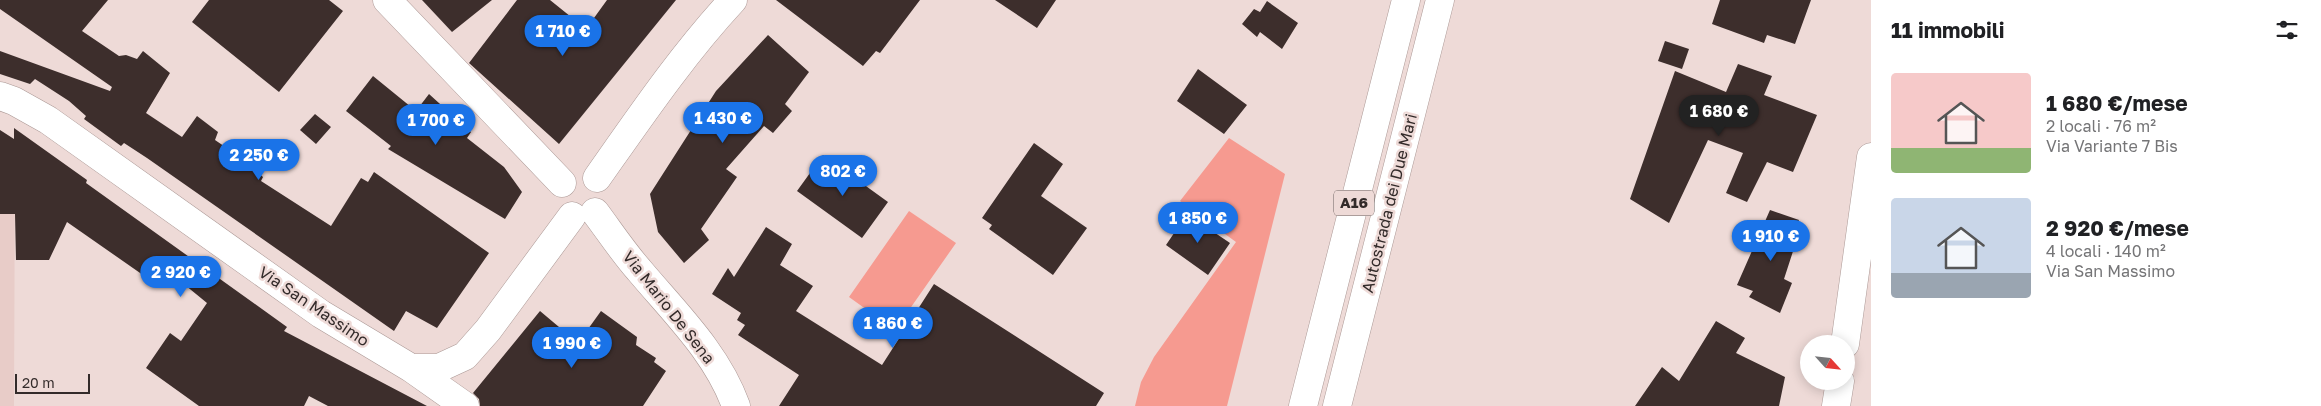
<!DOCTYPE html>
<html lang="it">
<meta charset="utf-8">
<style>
body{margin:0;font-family:"Golos Text",sans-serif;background:#f2f2f2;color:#202124;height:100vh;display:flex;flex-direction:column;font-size:19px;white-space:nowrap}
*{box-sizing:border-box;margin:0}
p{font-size:16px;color:#757577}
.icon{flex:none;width:28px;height:28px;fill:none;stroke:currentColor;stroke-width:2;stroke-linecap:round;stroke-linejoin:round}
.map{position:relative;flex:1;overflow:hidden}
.side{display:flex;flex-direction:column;background:#fff;width:450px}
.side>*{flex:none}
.needle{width:32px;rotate:117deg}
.buttons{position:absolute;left:1800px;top:335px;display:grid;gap:10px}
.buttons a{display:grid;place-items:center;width:55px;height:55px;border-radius:50%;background:#fff;box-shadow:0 2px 12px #0003;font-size:25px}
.scale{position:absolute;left:15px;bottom:12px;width:75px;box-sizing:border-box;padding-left:5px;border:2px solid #332b2a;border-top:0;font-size:14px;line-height:18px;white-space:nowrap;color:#332b2a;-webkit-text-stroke:4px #eedad7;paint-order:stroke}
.price{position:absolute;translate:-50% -42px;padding:0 11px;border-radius:18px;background:#1a73e8;color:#fff;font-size:16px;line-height:32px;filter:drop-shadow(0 1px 2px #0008)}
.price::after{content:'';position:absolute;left:50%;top:30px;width:15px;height:11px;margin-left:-8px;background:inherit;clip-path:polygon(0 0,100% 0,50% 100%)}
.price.current{background:#222;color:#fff}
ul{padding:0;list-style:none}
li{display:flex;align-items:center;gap:15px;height:125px;padding:0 20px}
li span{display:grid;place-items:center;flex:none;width:140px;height:100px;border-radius:5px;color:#555}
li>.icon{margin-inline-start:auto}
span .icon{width:60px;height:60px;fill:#fffc;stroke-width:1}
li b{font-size:21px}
h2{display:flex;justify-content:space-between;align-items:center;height:60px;padding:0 20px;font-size:21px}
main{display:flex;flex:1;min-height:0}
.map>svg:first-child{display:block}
</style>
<main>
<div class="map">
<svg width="1871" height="406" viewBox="0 0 1871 406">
<rect width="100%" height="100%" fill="#eedad7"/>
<!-- built -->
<path fill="#e8ccc8" d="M0,158L15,159L14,406H0Z"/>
<!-- green -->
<path fill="#f69a90" d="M1229,138L1285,174L1227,406H1135L1141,382L1154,357L1236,242L1180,201Z
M909,211L956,243L895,330L849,297Z"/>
<!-- building -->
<path fill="#3d2e2c" d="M0,0H108L82,31L119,56L126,55L137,59L143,51L170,73L146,113L182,137L197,116L218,132L215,140L240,157L263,177L261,181L331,226L361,178L368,182L374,172L489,253L437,328L406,311L394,331L147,158L124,143L121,146L84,119L86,116L69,101L35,79L30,84L0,74V51L110,91L112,87L0,9Z
M209,0H329L343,11L279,92L192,22Z
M422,0H492L452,32Z
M517,0H550L586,29L607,0H676L559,144L469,63Z
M776,0H920L880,53L876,51L863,66Z
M995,0H1056L1037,28Z
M1720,0H1811L1795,44L1767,35L1764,43L1712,24Z
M1267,1L1298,23L1282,49L1260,32L1257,37L1242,24L1254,9L1260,12Z
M768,35L809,72L785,104L792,111L773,133L764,126L726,169L737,177L701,229L709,240L684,263L658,232L650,194L716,91Z
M1665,41L1689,49L1682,69L1658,61Z
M1738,64L1772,76L1764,95L1817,115L1793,172L1767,162L1747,202L1726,193L1743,153L1708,140L1669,223L1630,199L1675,71L1726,92Z
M1198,69L1247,105L1224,134L1177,101Z
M373,76L416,111L429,94L471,132L467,138L504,167L522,192L505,219L388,149L391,146L346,111Z
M315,114L331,127L316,144L300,130Z
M14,128L87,180L86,183L287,327L284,331L427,406H328L309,396L304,406H199L146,368L170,333L181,341L207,303L163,267L153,282L67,222L49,260H16L15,214H0V130L14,139Z
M1034,143L1063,164L1041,196L1087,228L1053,275L989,229L992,225L982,218Z
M823,155L888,202L862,238L797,191Z
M1770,210L1799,220L1792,237L1797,239L1784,279L1792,283L1780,313L1749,297L1753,291L1737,285Z
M1187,214L1230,243L1208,275L1166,245Z
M766,227L792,244L780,265L813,286L796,311L882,365L934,284L1104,393L1096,406H779L799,375L738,335L745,325L737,320L741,313L712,294L728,268L734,277Z
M540,311L578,343L601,311L637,337L636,345L656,358L654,362L666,371L643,406H480L479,399L473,393Z
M1716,321L1745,338L1736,353L1785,377L1779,406H1635L1662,367L1679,381Z"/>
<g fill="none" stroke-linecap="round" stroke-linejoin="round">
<defs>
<path id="minor" d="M387,0L562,183
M0,96L14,101L48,120L321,314L411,368H439L465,356L488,330L572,216
M597,178C640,117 682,55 733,0
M595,212C610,232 623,252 639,270C675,313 717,353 736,406
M411,368L465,406"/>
<path id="major" d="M1845,344L1871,157
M1836,406L1840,381"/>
<path id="highway" d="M1303,406L1406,0
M1337,406L1440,0"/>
</defs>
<!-- minor casing -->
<use href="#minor" stroke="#ab9895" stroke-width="29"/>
<!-- major casing -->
<use href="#major" stroke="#ab9895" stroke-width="29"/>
<!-- highway casing -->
<use href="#highway" stroke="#ab9895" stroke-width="29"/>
<!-- minor -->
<use href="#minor" stroke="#fff" stroke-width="28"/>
<!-- major -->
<use href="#major" stroke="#fff" stroke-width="28"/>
<!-- highway -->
<use href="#highway" stroke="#fff" stroke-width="28"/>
</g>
<g text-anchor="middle" stroke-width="5" stroke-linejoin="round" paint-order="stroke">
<!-- shield labels -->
<rect fill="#eedad7" stroke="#6b605e" stroke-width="1" x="1334" y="190.5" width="40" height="25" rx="4"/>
<g font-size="15" font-weight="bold" fill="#332b2a">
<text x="1354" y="208">A16</text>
</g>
<!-- street labels -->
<g font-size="16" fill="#332b2a" stroke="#eedad7">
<text transform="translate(1389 203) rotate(-76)" y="6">Autostrada dei Due Mari</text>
<text transform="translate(314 306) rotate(34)" y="6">Via San Massimo</text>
<text transform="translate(669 307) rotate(52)" y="6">Via Mario De Sena</text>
</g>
</g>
</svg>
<div class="buttons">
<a><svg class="needle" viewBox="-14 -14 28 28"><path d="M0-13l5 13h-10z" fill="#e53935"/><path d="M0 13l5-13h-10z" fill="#757577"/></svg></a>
</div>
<div class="scale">20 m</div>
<b class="price" style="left:563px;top:57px">1 710 €</b>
<b class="price current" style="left:1719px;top:137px">1 680 €</b>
<b class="price" style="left:723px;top:144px">1 430 €</b>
<b class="price" style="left:436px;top:146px">1 700 €</b>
<b class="price" style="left:259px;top:181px">2 250 €</b>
<b class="price" style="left:843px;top:197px">802 €</b>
<b class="price" style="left:1198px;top:244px">1 850 €</b>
<b class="price" style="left:1771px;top:262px">1 910 €</b>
<b class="price" style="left:181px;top:298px">2 920 €</b>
<b class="price" style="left:893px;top:349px">1 860 €</b>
<b class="price" style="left:572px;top:369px">1 990 €</b>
</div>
<section class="side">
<h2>11 immobili<svg class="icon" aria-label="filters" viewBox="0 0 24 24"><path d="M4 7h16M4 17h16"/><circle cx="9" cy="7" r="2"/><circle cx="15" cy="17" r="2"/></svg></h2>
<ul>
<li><span style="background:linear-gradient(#f6c9c9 75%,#8fb573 0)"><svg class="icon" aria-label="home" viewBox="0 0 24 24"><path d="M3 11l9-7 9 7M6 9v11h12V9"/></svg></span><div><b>1 680 €/mese</b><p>2 locali · 76 m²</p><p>Via Variante 7 Bis</p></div></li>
<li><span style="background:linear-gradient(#c9d6e8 75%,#9aa5b1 0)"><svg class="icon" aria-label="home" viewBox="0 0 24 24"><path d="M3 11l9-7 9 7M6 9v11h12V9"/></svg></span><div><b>2 920 €/mese</b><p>4 locali · 140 m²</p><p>Via San Massimo</p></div></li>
</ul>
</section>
</main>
